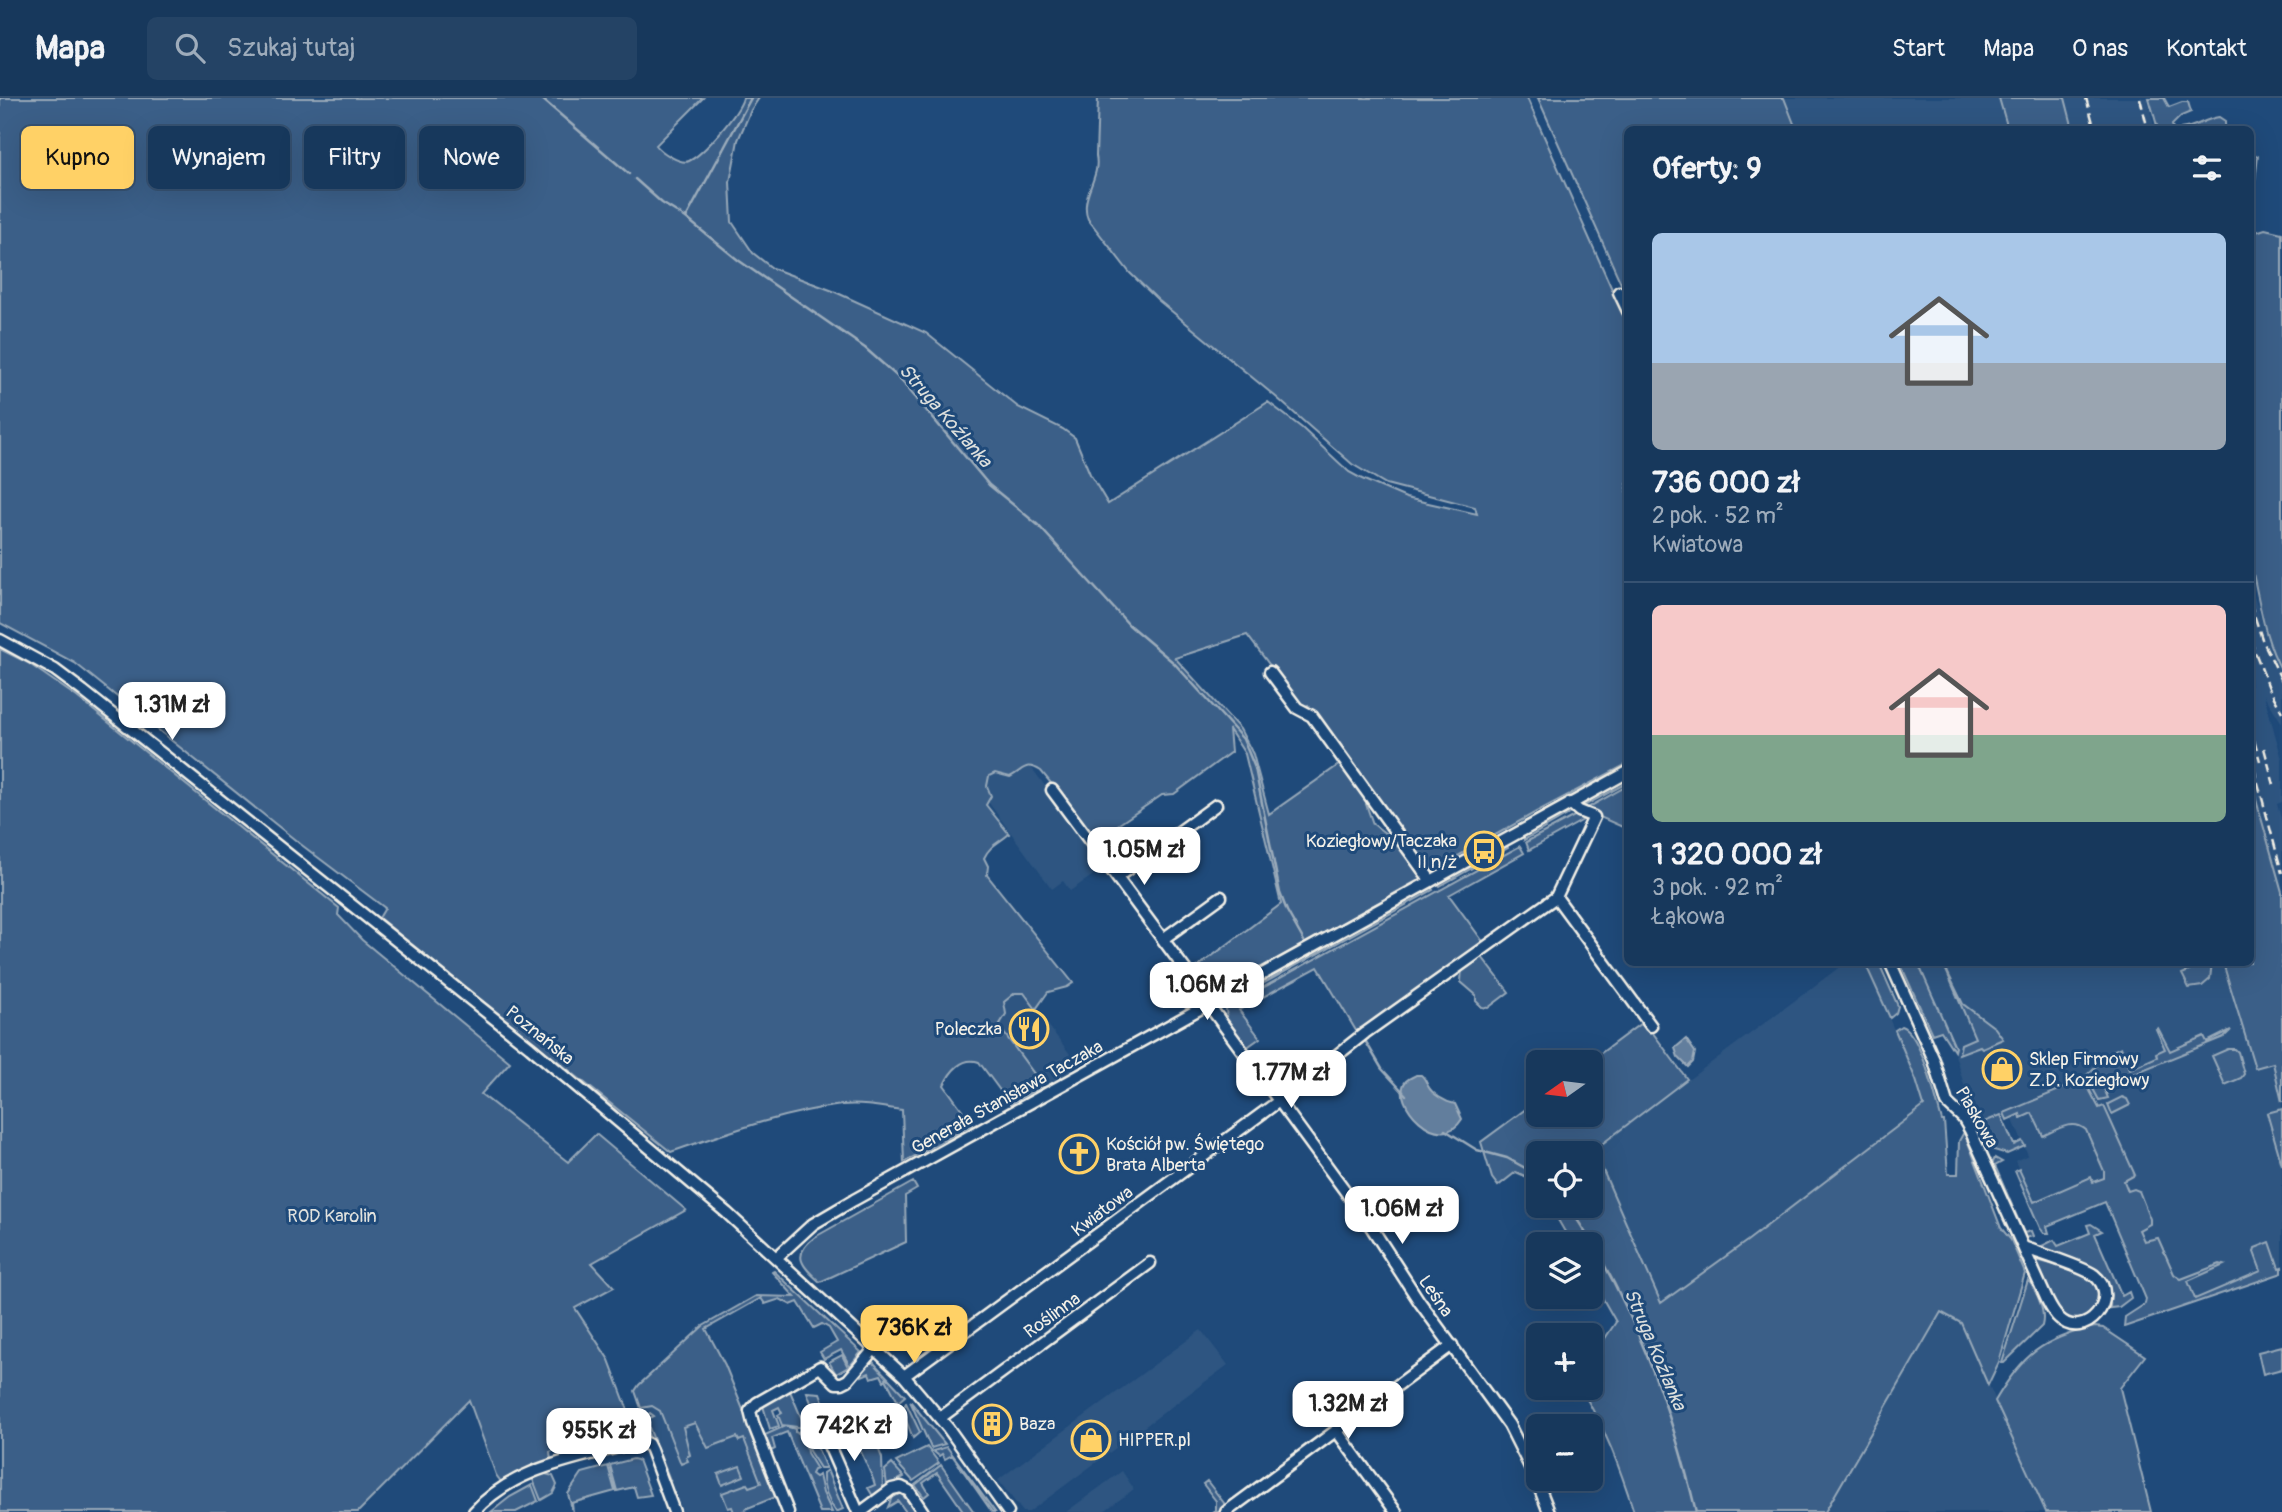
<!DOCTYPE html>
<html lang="pl">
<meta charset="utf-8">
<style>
body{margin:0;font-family:Pangolin,sans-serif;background:#244365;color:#f1f3f6;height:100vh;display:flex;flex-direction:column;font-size:26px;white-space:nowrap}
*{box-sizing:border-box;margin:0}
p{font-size:23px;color:#9eacbb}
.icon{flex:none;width:38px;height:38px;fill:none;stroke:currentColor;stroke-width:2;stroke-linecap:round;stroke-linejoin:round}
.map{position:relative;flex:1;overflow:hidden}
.panel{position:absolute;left:1624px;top:28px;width:630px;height:840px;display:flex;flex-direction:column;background:#17385c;border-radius:10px;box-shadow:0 7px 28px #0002,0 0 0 2px #365272}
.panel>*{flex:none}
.banner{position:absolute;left:21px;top:28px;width:665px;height:63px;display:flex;gap:14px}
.needle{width:46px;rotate:256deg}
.tools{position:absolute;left:1526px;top:952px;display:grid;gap:14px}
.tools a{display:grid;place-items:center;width:77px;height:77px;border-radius:10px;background:#17385c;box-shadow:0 7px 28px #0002,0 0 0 2px #365272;font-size:35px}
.price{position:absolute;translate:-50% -60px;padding:0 16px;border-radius:14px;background:#fff;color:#222;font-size:23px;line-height:46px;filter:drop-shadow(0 2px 4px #0008)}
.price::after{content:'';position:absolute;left:50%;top:42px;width:21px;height:16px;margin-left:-10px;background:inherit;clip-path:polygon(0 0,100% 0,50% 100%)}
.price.on{background:#ffd166;color:#111}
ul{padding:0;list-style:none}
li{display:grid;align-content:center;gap:14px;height:371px;padding:0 28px}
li+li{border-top:2px solid #365272}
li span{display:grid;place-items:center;height:217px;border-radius:10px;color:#555}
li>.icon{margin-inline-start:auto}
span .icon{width:126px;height:126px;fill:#fffc;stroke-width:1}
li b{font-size:30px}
h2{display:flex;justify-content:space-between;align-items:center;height:84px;padding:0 28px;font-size:30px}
.chip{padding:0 24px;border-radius:10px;background:#17385c;box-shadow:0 7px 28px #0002,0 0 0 2px #365272;font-size:24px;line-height:63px}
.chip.on{background:#ffd166;color:#111}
header{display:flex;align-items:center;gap:42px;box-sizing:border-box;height:98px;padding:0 35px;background:#17385c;border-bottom:2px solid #365272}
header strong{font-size:33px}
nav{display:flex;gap:38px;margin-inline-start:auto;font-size:24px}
.search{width:490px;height:63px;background:#244365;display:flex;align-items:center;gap:18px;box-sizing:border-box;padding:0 24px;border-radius:10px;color:#9eacbb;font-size:26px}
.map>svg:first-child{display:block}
</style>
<header>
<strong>Mapa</strong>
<div class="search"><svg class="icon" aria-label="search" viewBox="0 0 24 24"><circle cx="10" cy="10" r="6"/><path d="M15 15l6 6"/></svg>Szukaj tutaj</div>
<nav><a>Start</a><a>Mapa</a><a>O nas</a><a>Kontakt</a></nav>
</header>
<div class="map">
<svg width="2282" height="1414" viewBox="0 0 2282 1414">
<rect width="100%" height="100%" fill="#1f4a7a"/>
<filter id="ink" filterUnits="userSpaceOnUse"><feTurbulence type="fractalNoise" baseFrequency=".0143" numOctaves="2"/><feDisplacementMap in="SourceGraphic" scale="14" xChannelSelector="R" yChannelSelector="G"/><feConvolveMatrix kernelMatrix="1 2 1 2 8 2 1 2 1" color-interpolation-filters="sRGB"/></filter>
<g filter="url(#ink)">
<!-- built -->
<path fill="#2d5581" d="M1784,0H1999L2008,31H1796Z
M2065,0H2147L2155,31H2073Z
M2250,485L2265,534L2282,574V625L2264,597L2282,661V704L2277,706L2282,724V792L2251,684Z
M908,595L980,600L1105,769L1070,793L1063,783L1052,791Z
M895,721L1036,911L1079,968L1043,988L895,787Z
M1845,865H1865L1916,982L1924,1008L1662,1206L1594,1052Z
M1916,865H2247L2282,1004V1175L2174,1211L2123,1095L2044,1129L2015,1063L2028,1057L2010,1015L1978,1028L1973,1027L1967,997L1953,950Z
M1941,1214L1961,1225L2046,1414H1825Z
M1201,1232L1228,1267L1029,1414H1023L998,1382Z
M725,1267L775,1391L720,1414H683L638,1300Z
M1122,1373L1134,1391L1103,1414H1066Z"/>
<!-- green -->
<path fill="#3a5f88" stroke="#97a8b8" stroke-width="2" d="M0,0H703L656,47C661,54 681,67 689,63C704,56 739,15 743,0H759L751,12L738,42L730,84L732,124L753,155L772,170L833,193L926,235L1018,309L1063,331L1075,340L1090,376L1108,406L1268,304L1302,330L1349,374L1362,381L1406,400L1477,416L1475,409L1386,386L1352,366L1276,299L1158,202L1130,175L1088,121C1079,99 1101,80 1096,58L1098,0H1527L1627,225V666L1538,713L1431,773L1308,607L1302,610L1247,537L1175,560L1240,631L1253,656L1269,716L1343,664L1369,701L1366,706L1373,726L1398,745L1422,776L1420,781L1211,898L1191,874L1281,806L1245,656L1229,631L1231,654L1174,696L1162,697L1097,741L1041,673C1025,663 1024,672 1010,679L995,675L989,678L987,688L991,698L986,707L1009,736C999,745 990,747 984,760L988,768L987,777L1073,885L1067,889L1048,894L1036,911L1024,895H1015L1004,904L1006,916L1000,926L1001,931L1043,988L1010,1006L979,964C962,958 950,974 944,987L973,1027L904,1064L902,1012C882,1009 862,1005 842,1007C783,1014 726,1035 671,1054L379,820L385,810L299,745L75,565L0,525Z
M1538,0H1784L1796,31L1628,32L1627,199Z
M1999,0H2065L2073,31H2008Z
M2149,0H2164L2169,9L2182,4H2188L2191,14L2181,18L2172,27L2173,31H2158Z
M2219,19L2225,23V31H2180C2195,30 2204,21 2219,19Z
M2251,55L2258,58L2254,91L2251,97Z
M2265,131L2282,135V573C2262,538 2260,501 2250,463V136Z
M0,551L28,565L77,599L339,810L338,817L362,842L510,964L481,996L568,1064L596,1036L686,1112L592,1165L614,1189L575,1210L609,1262L635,1331L634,1336L628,1339L627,1335L564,1351L560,1345L556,1348L558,1351L550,1354L551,1362L518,1374L502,1385L496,1377L469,1302L358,1414H0Z
M1627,680V685L1584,708L1582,705Z
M2251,684L2282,794V1004L2273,965L2255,970L2223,865L2250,864Z
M1627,688V731L1584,712Z
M1568,713H1574L1524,742V737Z
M1578,716L1585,721L1529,752L1526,744Z
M1507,747L1508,750L1440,788L1438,785Z
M1520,748L1524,755L1449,797L1484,845L1358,936L1318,869L1239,912L1260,940L1246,950L1227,924L1226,910Z
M1431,789L1433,792L1228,905L1232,900Z
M1476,859H1482L1509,894L1488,910L1482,909L1476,903V897L1461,884L1462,869Z
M1865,865H1879L1898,908L1896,915L1890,920Z
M1900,865H1918L1955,949L1954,953L1941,933L1932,936Z
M1943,865L1963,906L1995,930L2003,941L1982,950L1980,948L1959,956L1961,946L1975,940Z
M2207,865H2212L2210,881L2202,888L2189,890L2182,876Z
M1644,923L1687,981L1594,1052L1661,1205L1747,1143L1924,1008L1916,982L1895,932L1901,928C1921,934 1936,1003 1942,1023H1944L1948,1076H1958L1959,1043L1964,1034L2001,1130L2011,1142L2025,1175L1999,1264L1988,1287L1961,1225L1941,1214L1825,1414H1634C1620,1370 1605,1329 1580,1290H1591V1261L1616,1224L1591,1180V1146H1572L1550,1108H1591V1055H1538V1084L1516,1074L1498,1088L1492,1080L1481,1044L1538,1002V1017H1591L1589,964Z
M2158,930L2170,953L2204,938L2207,944L2231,932L2224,939L2103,988L2108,1000L2099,1002L2086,978L2110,954L2121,949L2130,971L2157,959L2156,955L2165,951L2156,931Z
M2228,951H2235L2238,954L2244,976L2241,980L2225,987L2212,958Z
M2082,978L2099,1010L2104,1008L2135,1077L2124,1083L2128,1093L2134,1091L2139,1093L2150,1121V1126L2139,1132L2144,1143L2158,1140L2174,1176L2181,1181L2220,1166L2224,1167L2188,1183L2195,1201L2261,1173L2254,1154L2255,1150L2270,1144L2279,1170L2282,1169V1175L2124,1229L2125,1219L2145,1206L2146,1201L2105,1104L2047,1128L2049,1135H2044L2040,1130L2015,1073L2019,1071L2034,1104L2091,1079L2093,1084L2104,1080V1073L2086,1032C2073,1020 2056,1032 2043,1038L2032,1015L2021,1020L2020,1016L2007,1022L2004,1015L2069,988Z
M2122,999L2127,1001L2130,1007L2112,1016L2108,1006Z
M2282,1011V1067L2267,1015Z
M2001,1017L2014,1047L2022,1043L2025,1048L2007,1056L1984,1049L1977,1033V1027Z
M1995,1060L2002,1064L1995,1068L2024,1135L2031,1133L2033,1138L2026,1140L2022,1136L1992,1066Z
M913,1084L917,1091L905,1098L906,1144L820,1184C802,1168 791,1157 815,1139Z
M2091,1126L2102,1133L2095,1136L2122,1198L2129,1194L2131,1200L2119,1209L2110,1210C2113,1166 2073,1162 2040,1149L2054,1142L2058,1148L2090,1135L2087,1127Z
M2034,1161C2051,1167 2077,1171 2091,1182C2113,1201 2083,1236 2061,1215C2050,1204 2041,1176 2034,1161Z
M774,1173L861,1254L850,1268L841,1252L824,1261L820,1254L837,1244L829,1230L822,1226L814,1230L798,1204L791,1207L780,1201L765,1206L761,1200L706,1231L725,1267L778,1398L745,1411L746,1414H734L732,1409L728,1410L722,1395L747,1386L749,1389L761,1385L744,1341L739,1343L737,1339L708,1350L695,1325L683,1329L690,1357L686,1359L688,1363L681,1366L660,1313L652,1308L641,1310L635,1293L639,1287L703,1228L756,1198L795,1199L772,1174Z
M2028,1182C2037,1194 2046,1213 2042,1228L2004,1265H2002Z
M2095,1229L2103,1230L2145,1258L2120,1290L2151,1414H2046L1995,1303C2022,1257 2043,1240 2095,1229Z
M2282,1248V1271L2263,1276L2258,1254Z
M842,1257L848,1269L836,1276L829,1264Z
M873,1264L905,1298L898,1304L886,1281L884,1283L881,1277L871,1280L869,1275L862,1278V1273L868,1266Z
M790,1293L804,1326L809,1324L813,1331L782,1327L778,1317L782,1315L779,1309L773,1312L779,1328L770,1331L763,1308Z
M807,1294L820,1295L827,1314L824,1327L815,1330L812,1323L817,1321Z
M910,1303L945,1346L931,1350Z
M906,1305L920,1334L913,1340L902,1312Z
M847,1306L861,1307L882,1360L883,1391L873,1398L868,1390L875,1387L873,1381L846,1320L831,1326L835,1338L832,1339L827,1327L830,1314Z
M650,1315L654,1318L646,1322L670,1382L666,1381L642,1320Z
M785,1328L795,1331V1334L798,1335L800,1332L804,1333L807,1355L817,1371L813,1372L811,1376L815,1379L819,1377L823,1395L832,1414H820L787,1334L772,1340L775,1351L771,1353L765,1337Z
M806,1334L811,1335L826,1370H820L809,1353Z
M927,1349L939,1365L913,1383L896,1364Z
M947,1349L995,1414H992L952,1357L945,1361L942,1356L939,1358L933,1353Z
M633,1361L638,1362L651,1397L637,1399L634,1389L617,1393L610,1367Z
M892,1366L904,1379L887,1388L885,1372Z
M941,1367L974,1414H964L937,1375L923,1385L929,1395L924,1399L915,1387Z
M608,1368L615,1393L572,1405L573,1414L568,1396L582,1375Z
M740,1368L744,1378L722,1387L718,1376Z
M827,1372L843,1411L836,1414C829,1404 822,1388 823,1375Z
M542,1375L553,1378L557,1387L553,1395L541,1402L532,1379Z
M1207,1383L1224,1405V1411L1221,1414H1213L1216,1412V1403L1203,1386Z
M532,1387L538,1403L516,1414H491L510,1399Z
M901,1395L917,1414H906L898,1403L888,1409L892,1399Z"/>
<!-- water -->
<path fill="#627e9d" stroke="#9cacbb" stroke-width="2" d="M1686,941L1695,954L1693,964L1688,969L1678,959L1675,950Z
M1416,977H1421C1425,980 1426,984 1428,988C1432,996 1445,1004 1455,1006L1462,1021C1440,1058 1389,1003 1406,983C1409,980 1413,979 1416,977Z"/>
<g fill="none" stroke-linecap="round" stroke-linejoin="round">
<!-- stream -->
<path stroke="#9cacbb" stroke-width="2.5" d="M541,0L629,76
M635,81L662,105L686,120L738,162L865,250L900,281L989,387L1038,427L1118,515
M686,120L751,0
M1120,517L1129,527L1174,565L1243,641L1255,670L1280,795L1287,813L1304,843
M1366,944L1382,971L1406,997
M1445,1032L1477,1052L1507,1060L1538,1077
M1568,1108C1630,1197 1671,1309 1696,1414"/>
<defs>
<path id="minor" d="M1619,194L1628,213
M0,542L55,572L83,593L530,949L727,1115L904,1278L948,1330L1008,1414
M1270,574L1297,610L1312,618L1431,783
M1052,692L1210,905
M1117,779L1216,707
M1556,799L1594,719L1579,713L1570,705
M1163,841L1221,799
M1890,864L1934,962L1947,1005L1963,1020L1970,1032L2047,1202C2050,1208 2054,1216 2059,1220C2084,1245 2123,1200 2094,1177C2084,1169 2038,1155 2023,1149
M1208,906L1368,1124L1419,1203L1509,1327L1536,1381L1549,1414
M776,1160L813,1126L854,1102L1628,674
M904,1278L1279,1003L1365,935L1556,799L1651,928
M940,1320L1150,1165
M821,1329L858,1414
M1336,1332L1396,1414
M474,1414C515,1367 583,1360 640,1343L648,1346L651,1352L674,1414
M788,1414L753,1325L750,1313L757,1305L820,1269L836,1285H842L848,1282L875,1250
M861,1414L892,1391L901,1389L909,1393L923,1414
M1226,1414L1452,1247"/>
</defs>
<!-- minor casing -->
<use href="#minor" stroke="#f4f1e8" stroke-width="15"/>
<!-- minor -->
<use href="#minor" stroke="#1f4a7a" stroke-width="10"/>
<!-- rail -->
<path stroke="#f4f1e8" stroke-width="2.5" stroke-dasharray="10 5" stroke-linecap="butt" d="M2086,0L2095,32
M2140,0L2148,32
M2250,504L2262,541L2282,583
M2250,541L2269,590L2282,614
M2250,628L2260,663
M2264,650L2274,687
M2250,655L2282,775"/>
</g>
</g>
<!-- icons -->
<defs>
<symbol id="bus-ring" viewBox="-11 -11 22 22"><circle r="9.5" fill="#1f4a7a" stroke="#ffd166" stroke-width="1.5"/><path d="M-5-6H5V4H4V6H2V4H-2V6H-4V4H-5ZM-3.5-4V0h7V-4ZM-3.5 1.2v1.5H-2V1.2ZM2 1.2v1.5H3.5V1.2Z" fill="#ffd166"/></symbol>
<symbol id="restaurant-ring" viewBox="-11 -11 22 22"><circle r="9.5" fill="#1f4a7a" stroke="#ffd166" stroke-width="1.5"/><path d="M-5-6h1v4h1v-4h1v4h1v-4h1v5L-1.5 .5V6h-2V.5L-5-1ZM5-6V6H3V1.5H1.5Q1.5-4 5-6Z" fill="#ffd166"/></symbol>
<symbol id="shop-ring" viewBox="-11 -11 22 22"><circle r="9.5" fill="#1f4a7a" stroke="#ffd166" stroke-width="1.5"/><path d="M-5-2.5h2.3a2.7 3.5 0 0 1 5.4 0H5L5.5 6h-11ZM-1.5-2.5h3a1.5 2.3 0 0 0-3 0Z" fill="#ffd166"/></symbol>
<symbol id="church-ring" viewBox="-11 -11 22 22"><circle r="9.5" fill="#1f4a7a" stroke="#ffd166" stroke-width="1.5"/><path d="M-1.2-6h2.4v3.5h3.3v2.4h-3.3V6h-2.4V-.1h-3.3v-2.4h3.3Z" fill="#ffd166"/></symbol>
<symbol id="building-ring" viewBox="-11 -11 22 22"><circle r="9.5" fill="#1f4a7a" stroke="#ffd166" stroke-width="1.5"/><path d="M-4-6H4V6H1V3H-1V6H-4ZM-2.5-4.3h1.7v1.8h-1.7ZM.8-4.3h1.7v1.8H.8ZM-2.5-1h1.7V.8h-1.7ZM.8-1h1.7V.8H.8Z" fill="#ffd166"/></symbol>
</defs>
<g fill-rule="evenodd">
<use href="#bus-ring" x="1462" y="731" width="44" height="44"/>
<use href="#restaurant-ring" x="1007" y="909" width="44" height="44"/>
<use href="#shop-ring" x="1980" y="949" width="44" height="44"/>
<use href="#church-ring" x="1057" y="1034" width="44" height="44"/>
<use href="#building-ring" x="970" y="1304" width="44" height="44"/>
<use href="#shop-ring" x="1069" y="1320" width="44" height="44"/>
</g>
<g text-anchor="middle" stroke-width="6" stroke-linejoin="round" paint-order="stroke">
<!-- poi labels -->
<g font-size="18" fill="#f4f1e8" stroke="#1f4a7a" text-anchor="start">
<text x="1457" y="749" text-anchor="end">Koziegłowy/Taczaka<tspan x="1457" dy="21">II n/ż</tspan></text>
<text x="1002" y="937" text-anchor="end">Poleczka</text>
<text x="2029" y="967">Sklep Firmowy<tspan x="2029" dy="21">Z.D. Koziegłowy</tspan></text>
<text x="1106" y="1052">Kościół pw. Świętego<tspan x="1106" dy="21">Brata Alberta</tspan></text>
<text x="1019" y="1332">Baza</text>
<text x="1118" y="1348">HIPPER.pl</text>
</g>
<!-- street labels -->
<g font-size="18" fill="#f4f1e8" stroke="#1f4a7a">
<text transform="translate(540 937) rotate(39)" y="6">Poznańska</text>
<text transform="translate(1007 999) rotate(-29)" y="6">Generała Stanisława Taczaka</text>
<text transform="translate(1977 1019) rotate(60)" y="6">Piaskowa</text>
<text transform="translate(1102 1113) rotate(-37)" y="6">Kwiatowa</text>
<text transform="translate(1436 1198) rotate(55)" y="6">Leśna</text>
<text transform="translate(1052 1217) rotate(-36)" y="6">Roślinna</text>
</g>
<!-- park labels -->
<g font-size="18" fill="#e1e2de" stroke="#1f4a7a">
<text x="332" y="1124">ROD Karolin</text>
</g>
<!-- water labels -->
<g font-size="19" font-style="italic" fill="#dee0dd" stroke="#1f4a7a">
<text transform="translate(946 317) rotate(49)" y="7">Struga Koźlanka</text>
<text transform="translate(1656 1251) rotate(67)" y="7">Struga Koźlanka</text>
</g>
</g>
</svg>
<div class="tools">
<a><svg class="needle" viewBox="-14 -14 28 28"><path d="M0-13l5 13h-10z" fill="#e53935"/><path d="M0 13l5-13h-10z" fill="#9eacbb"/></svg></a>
<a><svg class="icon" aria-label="locate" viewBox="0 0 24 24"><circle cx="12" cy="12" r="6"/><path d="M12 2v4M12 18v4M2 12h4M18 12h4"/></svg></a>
<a><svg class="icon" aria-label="layers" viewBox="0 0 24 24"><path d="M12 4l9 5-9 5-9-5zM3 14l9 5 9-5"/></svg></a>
<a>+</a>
<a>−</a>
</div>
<b class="price" style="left:172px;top:644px">1.31M zł</b>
<b class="price" style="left:1144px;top:789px">1.05M zł</b>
<b class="price" style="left:1207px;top:924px">1.06M zł</b>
<b class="price" style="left:1291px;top:1012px">1.77M zł</b>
<b class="price" style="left:1402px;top:1148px">1.06M zł</b>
<b class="price on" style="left:914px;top:1267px">736K zł</b>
<b class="price" style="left:1348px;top:1343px">1.32M zł</b>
<b class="price" style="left:854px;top:1365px">742K zł</b>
<b class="price" style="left:599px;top:1370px">955K zł</b>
<div class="banner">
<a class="chip on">Kupno</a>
<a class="chip">Wynajem</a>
<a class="chip">Filtry</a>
<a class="chip">Nowe</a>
</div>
<section class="panel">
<h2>Oferty: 9<svg class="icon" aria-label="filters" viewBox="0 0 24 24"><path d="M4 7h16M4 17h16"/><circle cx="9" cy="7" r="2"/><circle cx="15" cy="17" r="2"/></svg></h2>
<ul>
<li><span style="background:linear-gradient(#a9c7e8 60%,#9aa5b1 0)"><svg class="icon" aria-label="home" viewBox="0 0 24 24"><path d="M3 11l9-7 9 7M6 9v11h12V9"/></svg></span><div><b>736 000 zł</b><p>2 pok. · 52 m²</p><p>Kwiatowa</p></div></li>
<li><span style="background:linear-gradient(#f6c9c9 60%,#7fa58c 0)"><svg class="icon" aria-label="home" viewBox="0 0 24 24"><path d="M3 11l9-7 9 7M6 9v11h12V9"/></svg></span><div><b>1 320 000 zł</b><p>3 pok. · 92 m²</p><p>Łąkowa</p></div></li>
</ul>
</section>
</div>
